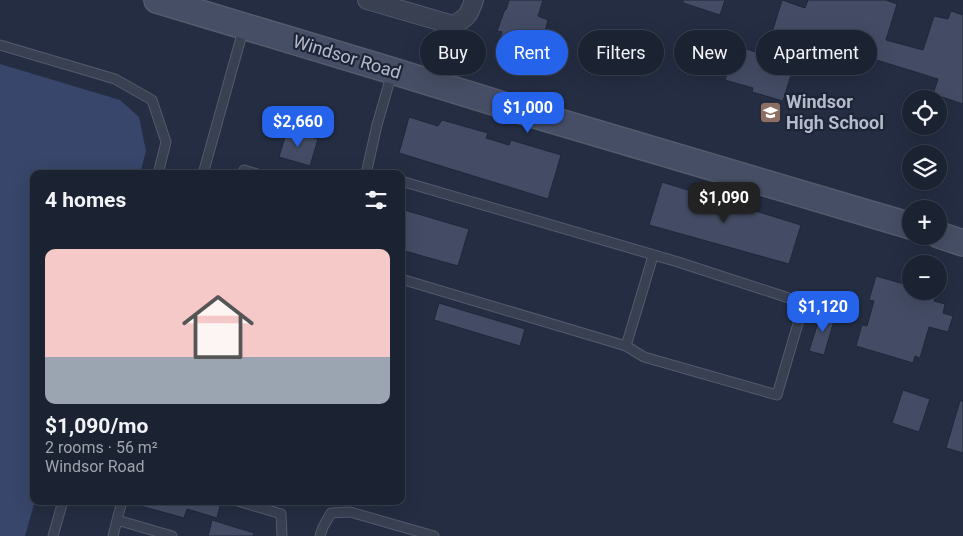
<!DOCTYPE html>
<meta charset="utf-8">
<style>
body{margin:0;font-family:Roboto,sans-serif;background:#282f3e;color:#f1f3f6;height:100vh;display:flex;flex-direction:column;font-size:19px;white-space:nowrap}
*{box-sizing:border-box;margin:0}
p{font-size:16px;color:#a0a4ac}
.icon{flex:none;width:28px;height:28px;fill:none;stroke:currentColor;stroke-width:2;stroke-linecap:round;stroke-linejoin:round}
.map{position:relative;flex:1;overflow:hidden}
.drawer{position:absolute;left:30px;top:170px;width:375px;height:335px;display:flex;flex-direction:column;background:#1b2232;border-radius:10px;box-shadow:0 5px 20px #0002,0 0 0 1px #393f4d}
.drawer>*{flex:none}
.banner{position:absolute;left:420px;top:30px;width:468px;height:45px;display:flex;gap:10px}
.controls{position:absolute;left:902px;top:90px;display:grid;gap:10px}
.controls a{display:grid;place-items:center;width:45px;height:45px;border-radius:50%;background:#1b2232;box-shadow:0 5px 20px #0002,0 0 0 1px #393f4d;font-size:25px}
.price{position:absolute;translate:-50% -42px;padding:0 11px;border-radius:10px;background:#2563eb;color:#fff;font-size:16px;line-height:32px;filter:drop-shadow(0 1px 2px #0008)}
.price::after{content:'';position:absolute;left:50%;top:30px;width:15px;height:11px;margin-left:-8px;background:inherit;clip-path:polygon(0 0,100% 0,50% 100%)}
.price.active{background:#222;color:#fff}
ul{padding:0;list-style:none}
li{display:grid;align-content:center;gap:10px;height:265px;padding:0 15px}
li+li{border-top:1px solid #393f4d}
li span{display:grid;place-items:center;height:155px;border-radius:10px;color:#555}
li>.icon{margin-inline-start:auto}
span .icon{width:90px;height:90px;fill:#fffc;stroke-width:1}
li b{font-size:21px}
h2{display:flex;justify-content:space-between;align-items:center;height:60px;padding:0 15px;font-size:21px}
.chip{padding:0 18px;border-radius:22px;background:#1b2232;box-shadow:0 5px 20px #0002,0 0 0 1px #393f4d;font-size:18px;line-height:45px}
.chip.active{background:#2563eb;color:#fff}
.map>svg:first-child{display:block}
</style>
<div class="map">
<svg width="963" height="536" viewBox="0 0 963 536">
<rect width="100%" height="100%" fill="#242d42"/>
<!-- water -->
<path fill="#37466a" d="M0,64L120,100L139,117L146,151L140,174H34V501H35L25,536H0Z"/>
<!-- building -->
<path fill="#434c64" stroke="#1f2739" d="M509,0H543L538,16L548,20L544,35L533,32L528,47L500,39L502,32L497,31L505,9L506,10Z
M683,0H725L720,15L683,3Z
M782,0L805,8L808,0H886L897,4L886,40L923,50L934,16L948,19L951,11L963,15V104L933,94L938,79L854,53L849,68L798,52L783,101L752,92L753,88L725,80L727,74L701,66L702,62L684,56L688,45L706,50L710,37L765,55Z
M409,117L438,126L442,120L488,133L486,138L509,145L511,140L561,155L548,199L399,153Z
M287,130L318,139L310,166L279,157Z
M662,182L801,225L789,264L649,225Z
M401,209L469,229L458,266L401,250Z
M876,276L911,286V291H928L936,294L934,301L945,304L943,313L953,316L948,332L929,327L920,358L915,356L913,363L856,346L862,325L867,326L874,301L869,300Z
M439,303L525,329L520,346L434,320Z
M822,310L836,314L824,355L809,351Z
M903,390L930,399L919,432L892,423Z
M960,401H963V453L946,448Z
M138,501H205L220,506L217,518L187,509L184,518L137,505Z
M212,520L254,533L253,536H208Z"/>
<g fill="none" stroke-linecap="round" stroke-linejoin="round">
<defs>
<path id="service" d="M0,45L115,79L152,100L166,142L158,174
M244,170L257,174
M203,174L244,27
M366,174L377,125L392,73
M401,181L678,262L804,303L777,395L644,357L626,346L401,279
M626,346L653,256
M238,501L281,514L282,536
M117,520L122,501
M53,536L63,501
M113,536L117,520L172,536
M320,536L323,527L331,513L350,512L434,536"/>
<path id="minor" d="M367,0L453,25C467,18 469,15 474,0"/>
<path id="secondary" d="M157,0L393,71L542,117L911,226
M939,235L963,243"/>
</defs>
<!-- service casing -->
<use href="#service" stroke="#535b6c" stroke-width="11"/>
<!-- minor casing -->
<use href="#minor" stroke="#535b6c" stroke-width="20"/>
<!-- secondary casing -->
<use href="#secondary" stroke="#535b6c" stroke-width="28"/>
<!-- service -->
<use href="#service" stroke="#384052" stroke-width="9"/>
<!-- minor -->
<use href="#minor" stroke="#384052" stroke-width="18"/>
<!-- secondary -->
<use href="#secondary" stroke="#464e65" stroke-width="25"/>
</g>
<!-- icons -->
<defs>
<symbol id="school-square" viewBox="-11 -11 22 22"><rect x="-9" y="-9" width="18" height="18" rx="4" fill="#8d6e63" stroke="#1d2537"/><path d="M0-5L7-2L0 1L-7-2ZM-4 1L0 2.5L4 1V4Q0 6-4 4Z" fill="#fff"/></symbol>
</defs>
<g fill-rule="evenodd">
<use href="#school-square" x="758" y="100" width="25" height="25"/>
</g>
<g text-anchor="middle" stroke-width="4.5" stroke-linejoin="round" paint-order="stroke">
<!-- street labels -->
<g font-size="18" fill="#b5bbcc" stroke="#1d2537">
<text transform="translate(347 57) rotate(17)" y="6">Windsor Road</text>
</g>
<!-- poi labels -->
<g font-size="18" font-weight="bold" fill="#b5bbcc" stroke="#1d2537" text-anchor="start">
<text x="786" y="108">Windsor<tspan x="786" dy="21">High School</tspan></text>
</g>
</g>
</svg>
<div class="controls">
<a><svg class="icon" aria-label="locate" viewBox="0 0 24 24"><circle cx="12" cy="12" r="6"/><path d="M12 2v4M12 18v4M2 12h4M18 12h4"/></svg></a>
<a><svg class="icon" aria-label="layers" viewBox="0 0 24 24"><path d="M12 4l9 5-9 5-9-5zM3 14l9 5 9-5"/></svg></a>
<a>+</a>
<a>−</a>
</div>
<b class="price" style="left:528px;top:134px">$1,000</b>
<b class="price" style="left:298px;top:148px">$2,660</b>
<b class="price active" style="left:724px;top:224px">$1,090</b>
<b class="price" style="left:823px;top:333px">$1,120</b>
<div class="banner">
<a class="chip">Buy</a>
<a class="chip active">Rent</a>
<a class="chip">Filters</a>
<a class="chip">New</a>
<a class="chip">Apartment</a>
</div>
<section class="drawer">
<h2>4 homes<svg class="icon" aria-label="filters" viewBox="0 0 24 24"><path d="M4 7h16M4 17h16"/><circle cx="9" cy="7" r="2"/><circle cx="15" cy="17" r="2"/></svg></h2>
<ul>
<li><span style="background:linear-gradient(#f6c9c9 70%,#9aa5b1 0)"><svg class="icon" aria-label="home" viewBox="0 0 24 24"><path d="M3 11l9-7 9 7M6 9v11h12V9"/></svg></span><div><b>$1,090/mo</b><p>2 rooms · 56 m²</p><p>Windsor Road</p></div></li>
</ul>
</section>
</div>
